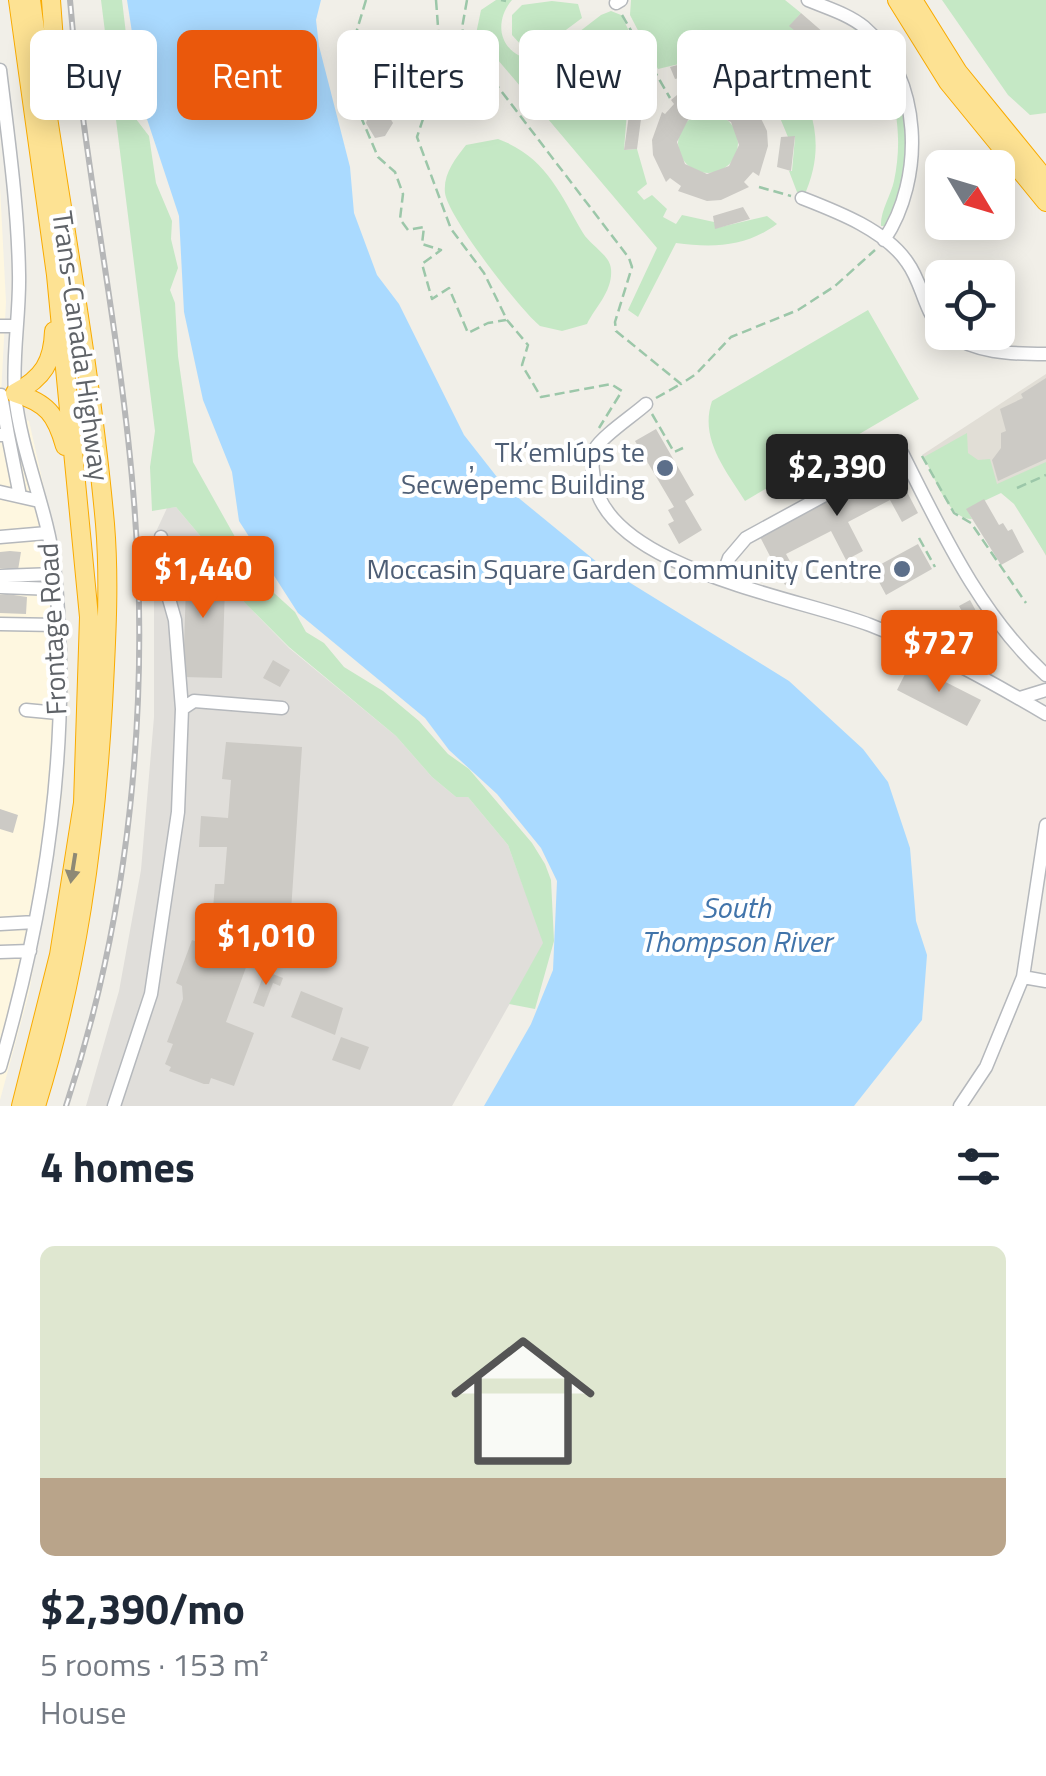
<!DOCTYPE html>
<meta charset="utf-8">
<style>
body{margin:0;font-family:"Titillium Web",sans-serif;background:#f6f6f7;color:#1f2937;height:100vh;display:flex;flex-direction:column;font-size:38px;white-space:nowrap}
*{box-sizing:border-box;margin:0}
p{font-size:32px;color:#747a83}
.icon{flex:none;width:55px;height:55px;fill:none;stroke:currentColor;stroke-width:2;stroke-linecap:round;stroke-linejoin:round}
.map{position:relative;height:1106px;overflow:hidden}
.side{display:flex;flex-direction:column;background:#fff;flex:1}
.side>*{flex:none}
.top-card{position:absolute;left:30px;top:30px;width:988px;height:90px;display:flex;gap:20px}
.needle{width:65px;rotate:128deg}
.fabs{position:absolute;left:925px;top:150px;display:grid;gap:20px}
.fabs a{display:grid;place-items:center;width:90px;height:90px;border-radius:15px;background:#fff;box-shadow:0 5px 25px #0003;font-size:50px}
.price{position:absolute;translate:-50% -85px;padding:0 22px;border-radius:10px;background:#ea580c;color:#fff;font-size:32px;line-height:65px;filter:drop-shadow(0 2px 5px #0008)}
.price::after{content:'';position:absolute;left:50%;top:60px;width:30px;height:22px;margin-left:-15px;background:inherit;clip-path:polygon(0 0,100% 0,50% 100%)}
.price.current{background:#222;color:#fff}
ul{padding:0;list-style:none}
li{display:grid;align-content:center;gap:20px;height:530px;padding:0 40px}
li span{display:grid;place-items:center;height:310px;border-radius:15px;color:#555}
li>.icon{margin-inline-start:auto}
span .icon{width:180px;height:180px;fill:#fffc;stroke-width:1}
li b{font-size:42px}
h2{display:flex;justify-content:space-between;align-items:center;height:120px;padding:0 40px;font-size:42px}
.tag{padding:0 35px;border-radius:15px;background:#fff;box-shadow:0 5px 25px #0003;font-size:35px;line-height:90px}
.tag.current{background:#ea580c;color:#fff}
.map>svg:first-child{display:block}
</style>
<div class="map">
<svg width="1046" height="1106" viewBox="0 0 1046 1106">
<rect width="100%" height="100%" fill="#f1efe8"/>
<!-- commercial -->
<path fill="#fef7e0" d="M0,186L6,302L1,395L18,416L29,421L55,536L66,619L62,798L29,993L0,1100Z"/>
<!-- industrial -->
<path fill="#e0deda" d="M176,507L213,551L244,602L289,648L396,736L432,777L456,797H468L508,845L544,943L452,1106H86L119,991L141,870L154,717V536L167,508Z"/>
<!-- education -->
<path fill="#e1ded6" d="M1046,374V556L1010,491L998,487L954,513L922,455Z"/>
<!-- green -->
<path fill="#c5e8c5" d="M101,0H122L136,119L149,136L156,183L172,221L171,239L178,268L170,290L175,303L178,356L193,462L244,553L267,572L274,593L295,612L306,632L324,643L344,667L383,691L419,721L448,754L469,769L532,843L545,864L551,880L554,941L535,1009L509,1004L543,943L508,845L468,797H456L432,777L396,736L289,647L244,602L213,551L176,507L152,511L150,467L155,431Z
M496,0H512C497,17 496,44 520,56C529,61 534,58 542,65L547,64L549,55L601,15L611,11L621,15L651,75L627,111L624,150L637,149L647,184L637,192L644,200L652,195L667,209L663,217L676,224L682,215L714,222L716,228L767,216L777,224C746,247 713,248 676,243L638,317L628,310L657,248L476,34L481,10Z
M631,0H785L801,13L790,26L824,33L861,29C909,85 920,161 885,226H881C880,212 891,195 894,181C905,130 895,67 852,35L793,74C817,114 824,152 804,196L797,192L789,171H792L795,137H788L773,101L782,95L776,86L766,93L768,90L754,77L757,70L747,65L741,75L705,69L704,58L658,69L630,15Z
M942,0H1046V113L1030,115L1008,95Z
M552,1L578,4L582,18L543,47L522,46L512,35V15L522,5Z
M678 143a30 30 0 1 1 60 0a30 30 0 1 1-60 0Z
M498,139C545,156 560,193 583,233C591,246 610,255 611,269C613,291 596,306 587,324L562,331L540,326C520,310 448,217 445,193C443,174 455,159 466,145Z
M868,310L919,399L745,501C726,470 699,439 712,401Z
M967,433L968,453L978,460L990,459L997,484L1046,462V555L1014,504L1001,493L967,509L972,519C948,520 934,475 924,457Z"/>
<!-- water -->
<path fill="#aadaff" d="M127,0H321L316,20L319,46L350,167L354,213L377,275L399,304L464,435L504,486L598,563L789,681L863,749L888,782L910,848L916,921L927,955L922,1020L854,1106H484L531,1024L553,970L557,881L541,848L497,794L449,750L425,718L298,613L239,521L232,472L203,400L184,312L179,216L144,110Z"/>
<!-- building -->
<path fill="#cccac5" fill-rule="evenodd" d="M801,13L824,33L812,45L789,26Z
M704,58L705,71L675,79L670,67Z
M360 76a10 10 0 1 1 20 0a10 10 0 1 1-20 0Z
M698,85H714L742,94L738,99L748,108L754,104L767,131L768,146L759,176L753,172L744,182L749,187L721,200L707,201L678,191L681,186L670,178L666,182L653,155L652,140L662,112L665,114L674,104L671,100L683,90ZM710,112L731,122L739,145L729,166L707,174L685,164L677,142L688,120Z
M370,111H386L393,123L385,136L375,138L366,123Z
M629,115L641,119L637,149L624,150Z
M795,136L791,171L777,167L781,137Z
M743,207L750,219L715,229L713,216Z
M1046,378V459L998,481L992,460L1001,448V433L1006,431L1000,409L1023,398L1021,394Z
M656,429L694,495L685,501L702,530L679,544L668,524L674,521L668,510L674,507L635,441Z
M893,465L918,513L902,522L890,500L848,522L863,551L846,560L831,531L786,554L799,578L785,585L759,535Z
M984,499L999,525L1003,523L1008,531L1012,529L1024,552L1001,565L966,509Z
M918,544L932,569L886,595L872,569Z
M10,551L21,552L18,570L0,568V552Z
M180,563L207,564L225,587L222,678L183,677L186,586H179Z
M7,594L27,597L26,614L0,613V595Z
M970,600L993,642L982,648L959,606Z
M273,660L290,670L280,687L263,678Z
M910,664L981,700L967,726L897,690Z
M226,742L302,747L290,926L212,921L215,884H224L227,847H199L201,816L228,818L231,780L222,779Z
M0,809L18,815L13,833L0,829Z
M192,940L248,962L226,1022L254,1033L234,1086L211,1078L209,1084H204L169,1071L171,1067L165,1064L173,1044L167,1042L183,999L182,986L176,983Z
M265,971L283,978L280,986L273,983L264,1007L253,1003Z
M301,991L343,1008L335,1035L291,1017Z
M341,1037L369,1047L360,1070L332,1060Z"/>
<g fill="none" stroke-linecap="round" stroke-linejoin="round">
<defs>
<path id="minor" d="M808,0C827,8 848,14 864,27C923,77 925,179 884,240
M616,3L621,0
M0,70C8,137 18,206 19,274C20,314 12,355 15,395C21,453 47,508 54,565C73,734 47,905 0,1067
M802,198C838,212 885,230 907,262C923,284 922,306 942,331
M0,326H16
M944,332C979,353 1006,354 1046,354
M1,395L8,435
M646,404C634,415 602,436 595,449C590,457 593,470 594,479C605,568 796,597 870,625C932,649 988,680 1046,714
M0,435H8L20,496
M0,492L39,501
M0,537L47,533
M0,576L55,574
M722,577L729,558L746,538L902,453C942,532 980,615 1046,675
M0,587L55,589
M0,624L57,625
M1020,698L1046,690
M182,709L194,701L282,708
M26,710L58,713
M1046,825L1023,977L1046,981
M0,924L35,922
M0,952L30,951
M114,1106L151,994L178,812L182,709L175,620L162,574L161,537
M960,1106L986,1067L1023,977"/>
<path id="highway" d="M18,0L56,275L89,617L83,803L59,955L21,1106
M31,0C54,175 89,348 105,524C110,584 106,645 103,705C95,843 77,974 36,1106
M51,0L59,109
M897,0L948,82L1046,202
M913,0L958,72L1046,180
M15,393C47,403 56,414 65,446
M15,393C43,378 53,362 54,331"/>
</defs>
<!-- minor casing -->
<use href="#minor" stroke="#b5b8bc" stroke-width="15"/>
<!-- highway casing -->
<use href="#highway" stroke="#f9ab00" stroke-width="20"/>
<!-- path -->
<path stroke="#9cc7a9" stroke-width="2.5" stroke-dasharray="10 5" stroke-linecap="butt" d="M366,0L347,63L358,110L378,157L395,172L403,194L400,219L408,230L424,227L422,244L441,250L422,264L432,299L449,288L468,333L488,323L506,320
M436,0L439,40L430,98L417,137L451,229L484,273L507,320L528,345L522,365L541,397L611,384L622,391L599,428
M467,0L462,28L466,45L629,258L632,267L615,322L616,331L681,384L696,374L731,337L798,310L835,286L875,250
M501,0L506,1
M622,15L670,98
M759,187L791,196
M656,398L679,385
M652,414L674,452L683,448
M922,456L954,513L971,523L1026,603
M1017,488L1046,475
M919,538L935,567"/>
<!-- minor -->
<use href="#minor" stroke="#fff" stroke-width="12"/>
<!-- highway -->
<use href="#highway" stroke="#fde293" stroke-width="18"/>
<defs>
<path id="rail" d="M66,1106C130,913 150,705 134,502C121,334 84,168 70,0"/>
</defs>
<!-- rail casing -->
<use href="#rail" stroke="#b6b7b8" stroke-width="6"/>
<!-- rail -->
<use href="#rail" stroke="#fff" stroke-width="2.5" stroke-dasharray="8" stroke-linecap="butt"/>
</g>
<!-- one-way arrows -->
<defs><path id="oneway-solid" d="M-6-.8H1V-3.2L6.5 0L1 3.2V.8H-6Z" transform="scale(2.5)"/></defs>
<use fill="#8e8975" href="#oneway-solid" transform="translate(73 868) rotate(99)"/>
<!-- markers -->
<g fill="#5c6f8a" stroke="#fff" stroke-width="4">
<circle cx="665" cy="468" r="10"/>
<circle cx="902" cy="569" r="10"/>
</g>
<g text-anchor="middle" stroke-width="8" stroke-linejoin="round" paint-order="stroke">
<!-- street labels -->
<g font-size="28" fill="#5f6368" stroke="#fff">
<text transform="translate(81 346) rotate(82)" y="10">Trans-Canada Highway</text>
<text transform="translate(52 629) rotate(-93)" y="10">Frontage Road</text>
</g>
<!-- service labels -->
<g font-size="28" fill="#4e5e75" stroke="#fff" text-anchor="end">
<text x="645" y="462">Tk’emlúps te<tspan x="645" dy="32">Secwe̓pemc Building</tspan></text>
<text x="882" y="579">Moccasin Square Garden Community Centre</text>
</g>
<!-- water labels -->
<g font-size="30" font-style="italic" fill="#4174aa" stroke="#fff">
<text x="736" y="918">South<tspan x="736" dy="34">Thompson River</tspan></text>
</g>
</g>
</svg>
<div class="fabs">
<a><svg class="needle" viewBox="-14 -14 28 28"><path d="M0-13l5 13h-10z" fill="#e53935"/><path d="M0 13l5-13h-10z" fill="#747a83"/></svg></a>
<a><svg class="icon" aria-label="locate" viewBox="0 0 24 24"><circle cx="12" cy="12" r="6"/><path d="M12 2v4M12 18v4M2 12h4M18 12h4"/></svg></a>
</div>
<b class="price current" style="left:837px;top:519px">$2,390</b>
<b class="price" style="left:203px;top:621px">$1,440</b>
<b class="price" style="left:939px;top:695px">$727</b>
<b class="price" style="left:266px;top:988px">$1,010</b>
<div class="top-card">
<a class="tag">Buy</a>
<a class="tag current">Rent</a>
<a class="tag">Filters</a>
<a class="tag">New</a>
<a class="tag">Apartment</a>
</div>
</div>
<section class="side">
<h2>4 homes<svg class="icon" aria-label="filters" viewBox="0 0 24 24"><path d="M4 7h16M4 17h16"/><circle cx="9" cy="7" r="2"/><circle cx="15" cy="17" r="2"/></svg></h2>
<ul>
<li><span style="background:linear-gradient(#dfe7d0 75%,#b9a48a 0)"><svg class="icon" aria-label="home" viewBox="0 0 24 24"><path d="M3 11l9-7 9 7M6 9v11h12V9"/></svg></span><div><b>$2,390/mo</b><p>5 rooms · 153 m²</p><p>House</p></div></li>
</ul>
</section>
